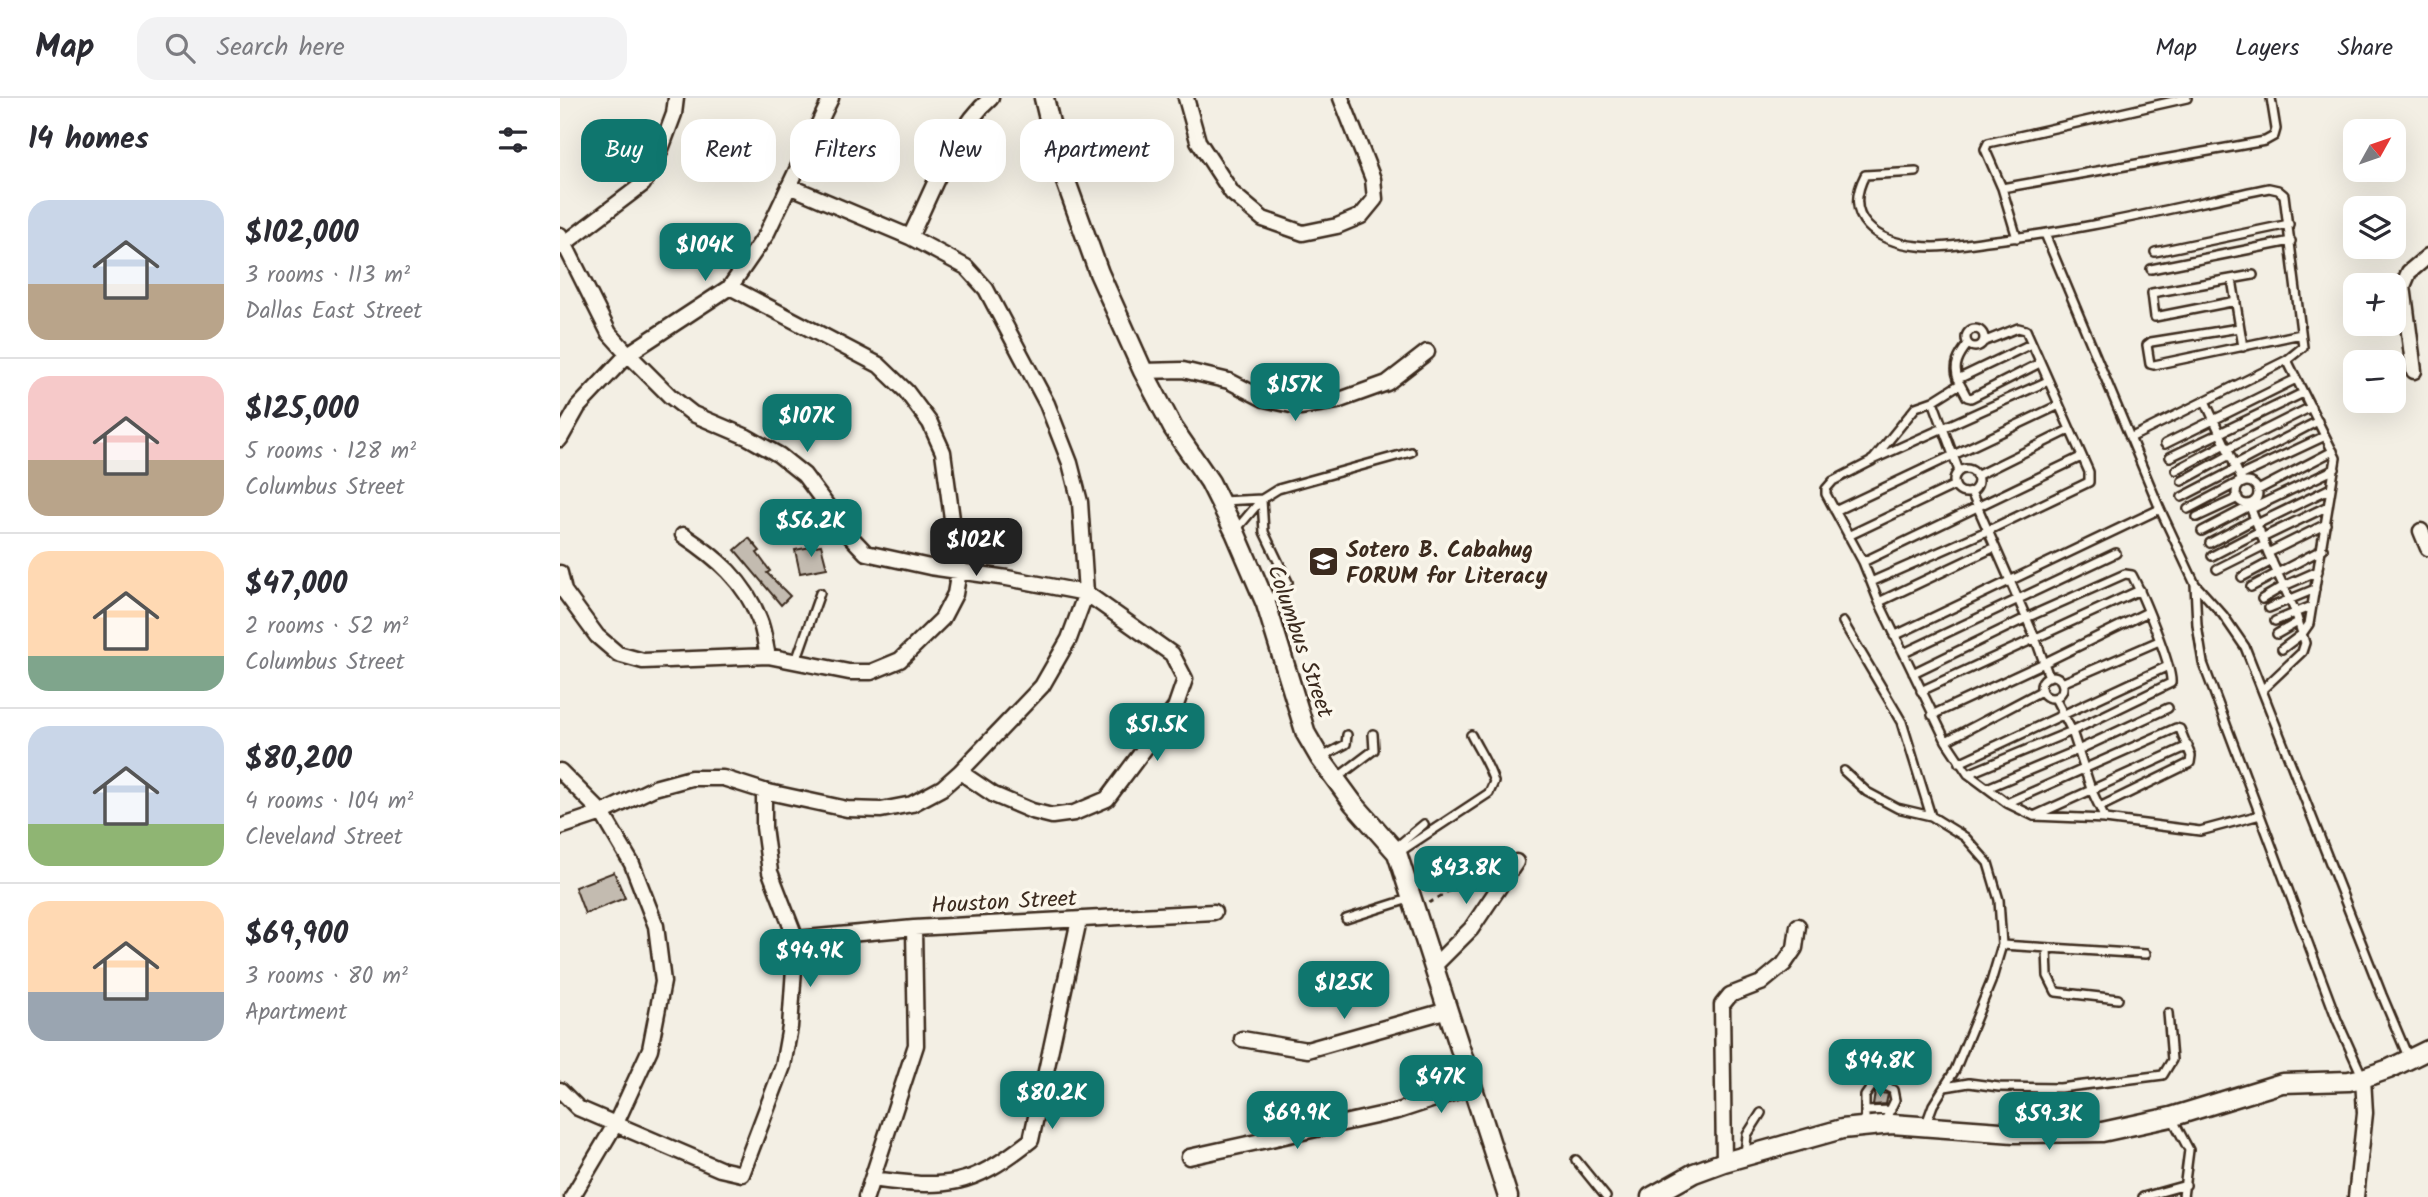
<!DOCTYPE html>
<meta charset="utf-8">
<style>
body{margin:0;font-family:Kalam,sans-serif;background:#f2f2f3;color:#2b2b33;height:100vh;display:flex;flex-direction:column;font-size:26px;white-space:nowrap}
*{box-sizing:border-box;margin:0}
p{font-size:23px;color:#7c7c81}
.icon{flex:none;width:38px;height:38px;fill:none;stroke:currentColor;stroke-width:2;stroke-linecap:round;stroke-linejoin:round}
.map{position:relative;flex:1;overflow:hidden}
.side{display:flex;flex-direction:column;background:#fff;width:560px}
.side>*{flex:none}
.top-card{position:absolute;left:21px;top:21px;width:665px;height:63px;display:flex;gap:14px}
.needle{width:46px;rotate:50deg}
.buttons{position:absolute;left:1783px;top:21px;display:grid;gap:14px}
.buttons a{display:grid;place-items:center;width:63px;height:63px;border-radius:14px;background:#fff;box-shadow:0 7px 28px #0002;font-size:35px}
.price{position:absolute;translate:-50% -60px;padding:0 16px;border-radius:14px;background:#0f766e;color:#fff;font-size:23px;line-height:46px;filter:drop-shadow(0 2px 4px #0008)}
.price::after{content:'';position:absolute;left:50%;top:42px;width:21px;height:16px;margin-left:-10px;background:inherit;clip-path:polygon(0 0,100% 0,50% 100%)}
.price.selected{background:#222;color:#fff}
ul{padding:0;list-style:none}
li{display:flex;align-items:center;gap:21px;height:175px;padding:0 28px}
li+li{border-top:2px solid #e1e1e2}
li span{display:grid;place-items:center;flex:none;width:196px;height:140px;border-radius:21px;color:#555}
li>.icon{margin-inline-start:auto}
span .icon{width:84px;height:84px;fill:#fffc;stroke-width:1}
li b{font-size:30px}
h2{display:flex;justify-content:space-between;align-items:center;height:84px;padding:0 28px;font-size:30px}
.chip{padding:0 24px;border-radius:21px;background:#fff;box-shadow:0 7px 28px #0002;font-size:24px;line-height:63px}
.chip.selected{background:#0f766e;color:#fff}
header{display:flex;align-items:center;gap:42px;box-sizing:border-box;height:98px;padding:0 35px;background:#fff;border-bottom:2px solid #e1e1e2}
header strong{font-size:33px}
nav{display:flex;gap:38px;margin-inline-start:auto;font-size:24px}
.search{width:490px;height:63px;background:#f2f2f3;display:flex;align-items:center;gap:18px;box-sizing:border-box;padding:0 24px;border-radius:21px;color:#7c7c81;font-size:26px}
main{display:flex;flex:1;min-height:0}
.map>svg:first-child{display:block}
</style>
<header>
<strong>Map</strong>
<div class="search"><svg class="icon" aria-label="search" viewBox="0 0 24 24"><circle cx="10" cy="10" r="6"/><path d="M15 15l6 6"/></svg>Search here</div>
<nav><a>Map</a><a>Layers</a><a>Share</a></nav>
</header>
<main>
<section class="side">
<h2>14 homes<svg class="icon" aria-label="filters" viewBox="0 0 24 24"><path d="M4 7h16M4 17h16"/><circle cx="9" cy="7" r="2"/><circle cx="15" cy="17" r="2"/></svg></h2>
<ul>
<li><span style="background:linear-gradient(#c9d6e8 60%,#b9a48a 0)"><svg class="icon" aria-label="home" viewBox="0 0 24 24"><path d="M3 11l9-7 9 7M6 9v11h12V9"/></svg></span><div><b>$102,000</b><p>3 rooms · 113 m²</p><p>Dallas East Street</p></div></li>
<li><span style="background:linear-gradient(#f6c9c9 60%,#b9a48a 0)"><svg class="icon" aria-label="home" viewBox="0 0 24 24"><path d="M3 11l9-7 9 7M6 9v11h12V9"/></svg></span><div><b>$125,000</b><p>5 rooms · 128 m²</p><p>Columbus Street</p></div></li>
<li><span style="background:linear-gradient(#ffd9b3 75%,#7fa58c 0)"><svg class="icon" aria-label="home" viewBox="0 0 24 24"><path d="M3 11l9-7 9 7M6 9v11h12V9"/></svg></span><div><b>$47,000</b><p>2 rooms · 52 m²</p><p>Columbus Street</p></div></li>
<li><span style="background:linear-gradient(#c9d6e8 70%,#8fb573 0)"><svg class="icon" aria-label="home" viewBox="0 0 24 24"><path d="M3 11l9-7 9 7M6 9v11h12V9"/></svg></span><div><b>$80,200</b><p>4 rooms · 104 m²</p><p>Cleveland Street</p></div></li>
<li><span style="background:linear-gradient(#ffd9b3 65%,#9aa5b1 0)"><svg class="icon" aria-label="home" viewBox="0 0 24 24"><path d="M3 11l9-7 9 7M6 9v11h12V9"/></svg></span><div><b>$69,900</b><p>3 rooms · 80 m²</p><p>Apartment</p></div></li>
</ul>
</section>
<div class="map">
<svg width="1868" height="1099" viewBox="0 0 1868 1099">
<rect width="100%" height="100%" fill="#f3efe4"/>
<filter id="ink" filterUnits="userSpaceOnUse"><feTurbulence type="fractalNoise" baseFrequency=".0143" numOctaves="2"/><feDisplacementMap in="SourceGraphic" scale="14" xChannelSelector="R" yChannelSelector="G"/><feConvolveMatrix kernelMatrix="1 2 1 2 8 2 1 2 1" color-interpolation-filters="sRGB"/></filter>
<g filter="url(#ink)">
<!-- building -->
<path fill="#c3bbb0" stroke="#3b2a1e" stroke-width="2" d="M189,440L200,453L197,455L210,473L207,475L230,498L221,507L175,452Z
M261,447L267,470L240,475L235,452Z
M54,774L65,800L25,816L15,789Z
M1315,994L1328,996L1326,1006L1313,1007Z"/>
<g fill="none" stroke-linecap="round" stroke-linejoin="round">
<defs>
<path id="service" d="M1356,74L1305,77C1282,121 1317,144 1358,148C1381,151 1405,146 1427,143C1522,133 1616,109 1709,90L1718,92L1724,97L1743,249L1727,262L1570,340
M1442,90L1705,43L1714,38L1716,31L1711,0
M1485,136L1600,411L1635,486
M1457,140L1442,90L1425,51L1428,45L1627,0
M1595,154L1729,126
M1591,171L1731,143
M1672,181L1683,249
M1676,203L1595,219L1592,195L1693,177
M1679,230L1591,244L1587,247L1590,266L1594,267L1741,236
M1406 240a9 9 0 1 1 18 0a9 9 0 1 1-18 0Z
M1480,265L1411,300L1407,299L1400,286L1373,303L1356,309L1312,363L1273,383L1266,391V396L1303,464L1319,504L1386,643L1408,676L1447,705L1474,718L1545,721L1640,733L1700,717
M1398,281L1471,246
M1399,282C1392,269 1399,257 1408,246
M1373,303L1399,373
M1645,303L1683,385
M1605,346L1736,281
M1667,351L1751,309
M1610,359L1743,295
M1312,362L1488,283
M1674,367L1758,323
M1394 383a12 12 0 1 1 24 0a12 12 0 1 1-24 0Z
M1616,372L1665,346
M1416,378L1509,332
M1680,378L1765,338
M1622,383L1670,357
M1676 395a11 11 0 1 1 22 0a11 11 0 1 1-22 0Z
M1698,392L1773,353
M1411,394L1476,542L1489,579
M1622,399L1676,371
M702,402L704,434L728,484L707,505
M661,403L702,401
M1689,406L1708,455L1735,513L1745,545L1742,554L1703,591
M1628,411L1681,383
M1691,411L1775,371
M1275,413L1499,307
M1637,419L1678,400
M1697,426L1771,390
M675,433L702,401L718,391L851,354
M1642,433L1690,408
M1288,438L1395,387
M1702,440L1768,408
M1650,445L1695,421
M1708,455L1766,426
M1652,458L1700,433
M1303,464L1521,359
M1657,471L1705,447
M1682,479L1712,463
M1311,484L1429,432L1529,384V374L1466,232L1458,230L1423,244
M1691,489L1763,451
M1702,501L1724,488L1758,473
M1319,504L1435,449
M1709,510L1755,491
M1715,523L1752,508
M1283,524L1342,624L1371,718
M1717,536L1738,524
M1334,538L1600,411
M1722,551L1742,536L1749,526L1776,360L1727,262
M1344,555L1556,455
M236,563L260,495
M1353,575L1466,520L1565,476L1572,477C1581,494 1613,569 1611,585L1512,633L1408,676
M1481 589a11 11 0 1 1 22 0a11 11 0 1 1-22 0Z
M1502,585L1599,543
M1361,593L1580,492
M1495,600L1512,633L1531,691L1545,721
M1372,617L1484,565L1588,514
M1386,643L1481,593
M760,660L786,646L787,637
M1399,665L1608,568
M1284,673L1307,694L1337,710L1371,718L1405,739L1428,765L1439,802L1442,847L1431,884L1395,972L1373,1007L1366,1026
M777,680L814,652L813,636
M1427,690L1518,652L1608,610
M1447,705L1616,630L1620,631L1631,658L1630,665L1540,709
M1474,718L1628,648
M835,750L864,726
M838,755L929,695L934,684C929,667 919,653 911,637
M786,821L852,800
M1442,847L1586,856
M1487,851L1488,878L1496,894L1558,901
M1803,980L1777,922L1643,565L1637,527L1635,486L1663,517L1685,549L1822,897L1849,961
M1385,989L1409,985L1439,989L1500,990L1603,977L1612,962L1608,915
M1305,1013L1331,1012
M1612,1020L1629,1052L1623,1099
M1305,1028V998L1312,988H1325L1333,992L1335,1002L1324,1025
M1185,1056L1187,1037L1201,1015
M1016,1062L1046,1099
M1583,1099L1626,1087"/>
<path id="minor" d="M626,0L638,43L672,95L703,121L743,135L777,128L801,118L815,101L813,81L781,0
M0,137L49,235L68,256L110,298L133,316L187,339L219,357L244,377L288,436L306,455L370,469L447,480L526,495L612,556L625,581L615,610L547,701L514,715L492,718L472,713L434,697L400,674
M350,139C373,93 392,34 431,0
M0,149L83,86L98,59L114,16L116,0
M583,273L623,272L669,283L704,301L740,309L777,303L827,285L867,254
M1854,273L1843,188L1849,174L1868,158
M0,341L18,309L68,256L170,189L206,137L271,0
M1861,433L1868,450
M123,437C156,459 185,483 199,521C204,532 205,546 208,558
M0,475L4,493L37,538L58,556L83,563L208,558L289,574H311L340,562L382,521L395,496L399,473L383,354L370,325L346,293L319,267L170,189
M0,673L42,715L72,766L96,828L103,884L90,951L56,1025L12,1099
M0,729L42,715L94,690L131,680H163L204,693L287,711L321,712L352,706L382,690L400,674L482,588L509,541L526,495L520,404L510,365L487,306L426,191L406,169L350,139L229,88
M236,841L354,830L654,814
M875,867L911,831L956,764
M682,941L747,952L888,912
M0,992L18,1010L160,1071L182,1076L223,968L230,929L236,841L210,774L204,729V693
M629,1059L838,1013L914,988
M1164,1064L1162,907L1170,897L1201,885L1224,866L1235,850L1238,828
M312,1081C387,1091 410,1090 471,1042L519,822
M306,1099L356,947L354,830
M1796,1099L1805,1015L1803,980"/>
<path id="tertiary" d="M484,0L500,67L539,175L583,273L613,330L650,384L675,434L706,506L746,636L760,660L793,705L837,755L948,1099
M1091,1099L1134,1075L1164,1064L1282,1031L1332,1026L1454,1035L1542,1034L1611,1019L1722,985L1789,983L1803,980L1829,971L1868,952"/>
</defs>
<!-- service casing -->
<use href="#service" stroke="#3b2a1e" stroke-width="12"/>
<!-- minor casing -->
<use href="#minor" stroke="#3b2a1e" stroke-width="19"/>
<!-- tertiary casing -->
<use href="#tertiary" stroke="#3b2a1e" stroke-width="23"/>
<!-- path -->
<path stroke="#3b2a1e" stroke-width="2.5" stroke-dasharray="5 5" stroke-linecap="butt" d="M869,805L894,790"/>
<!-- service -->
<use href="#service" stroke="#fbf7ec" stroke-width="7"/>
<!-- minor -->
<use href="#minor" stroke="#fbf7ec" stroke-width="14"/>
<!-- tertiary -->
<use href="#tertiary" stroke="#fbf7ec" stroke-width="18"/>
</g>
</g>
<!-- icons -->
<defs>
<symbol id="school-square" viewBox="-11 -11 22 22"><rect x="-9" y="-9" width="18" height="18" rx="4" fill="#3b2a1e" stroke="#fbf7ec"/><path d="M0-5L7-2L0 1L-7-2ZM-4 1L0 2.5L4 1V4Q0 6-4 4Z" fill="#fff"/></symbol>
</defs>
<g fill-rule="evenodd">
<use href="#school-square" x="746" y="446" width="35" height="35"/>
</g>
<g text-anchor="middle" stroke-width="7" stroke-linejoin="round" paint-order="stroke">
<!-- poi labels -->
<g font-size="23" font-weight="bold" fill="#3b2a1e" stroke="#fbf7ec" text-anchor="start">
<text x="786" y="459">Sotero B. Cabahug<tspan x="786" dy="26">FORUM for Literacy</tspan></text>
</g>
<!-- street labels -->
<g font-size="23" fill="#3b2a1e" stroke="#fbf7ec">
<text transform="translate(741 543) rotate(71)" y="8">Columbus Street</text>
<text transform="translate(444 803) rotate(-3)" y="8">Houston Street</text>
</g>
</g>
</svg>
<div class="buttons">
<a><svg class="needle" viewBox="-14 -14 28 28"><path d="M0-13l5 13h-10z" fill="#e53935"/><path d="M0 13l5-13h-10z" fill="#7c7c81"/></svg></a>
<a><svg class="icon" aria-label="layers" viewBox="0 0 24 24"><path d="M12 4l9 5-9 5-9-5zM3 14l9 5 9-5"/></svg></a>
<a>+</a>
<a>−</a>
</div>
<b class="price" style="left:145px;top:185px">$104K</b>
<b class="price" style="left:735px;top:325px">$157K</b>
<b class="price" style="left:247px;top:356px">$107K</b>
<b class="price" style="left:251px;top:461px">$56.2K</b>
<b class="price selected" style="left:416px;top:480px">$102K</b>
<b class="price" style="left:597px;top:665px">$51.5K</b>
<b class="price" style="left:906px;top:808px">$43.8K</b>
<b class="price" style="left:250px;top:891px">$94.9K</b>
<b class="price" style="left:784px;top:923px">$125K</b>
<b class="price" style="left:1320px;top:1001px">$94.8K</b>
<b class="price" style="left:881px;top:1017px">$47K</b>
<b class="price" style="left:492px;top:1033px">$80.2K</b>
<b class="price" style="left:737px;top:1053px">$69.9K</b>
<b class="price" style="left:1489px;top:1054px">$59.3K</b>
<div class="top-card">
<a class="chip selected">Buy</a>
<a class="chip">Rent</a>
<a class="chip">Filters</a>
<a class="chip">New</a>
<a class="chip">Apartment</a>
</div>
</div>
</main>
